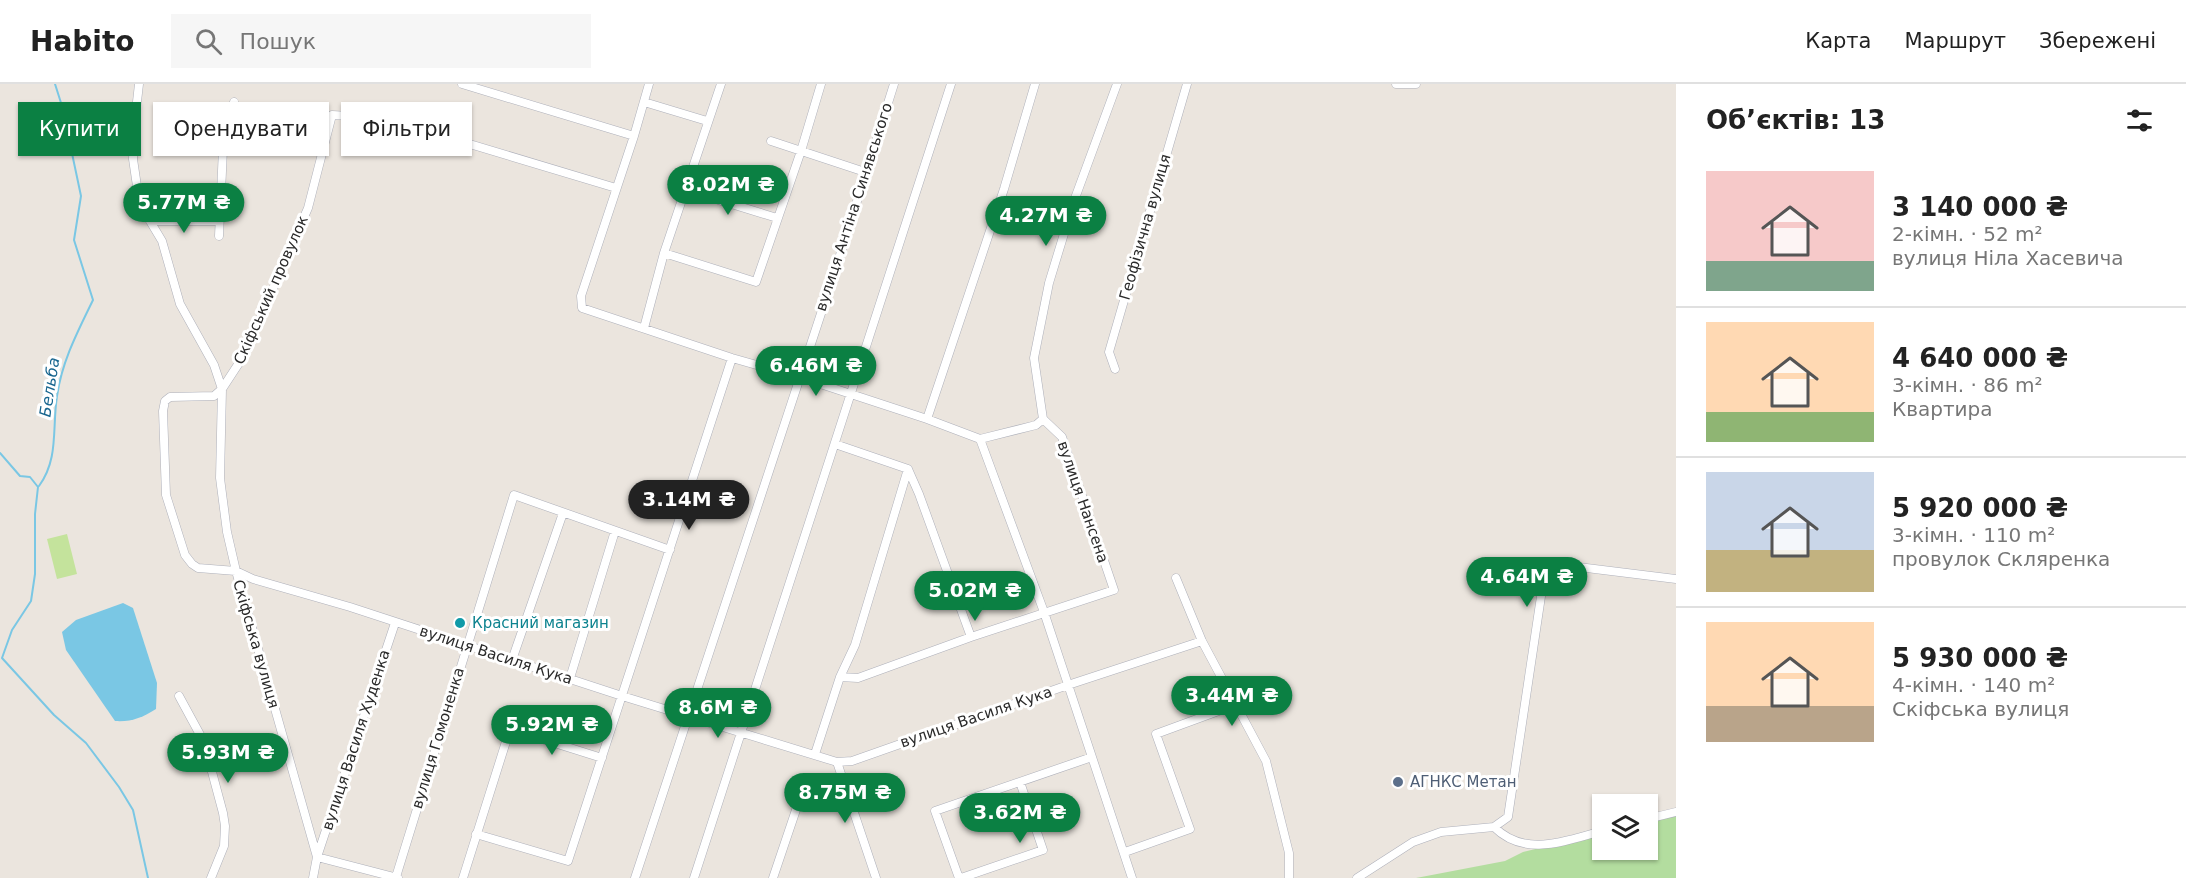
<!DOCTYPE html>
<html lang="uk">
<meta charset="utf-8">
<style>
body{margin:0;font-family:"DejaVu Sans",sans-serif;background:#f6f6f6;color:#222;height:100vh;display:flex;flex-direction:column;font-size:22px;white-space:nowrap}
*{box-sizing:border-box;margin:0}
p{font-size:20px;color:#767676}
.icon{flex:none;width:33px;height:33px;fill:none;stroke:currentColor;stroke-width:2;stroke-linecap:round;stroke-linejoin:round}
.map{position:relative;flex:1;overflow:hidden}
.drawer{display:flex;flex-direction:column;background:#fff;width:510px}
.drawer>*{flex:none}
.top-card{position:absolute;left:18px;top:18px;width:570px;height:54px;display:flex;gap:12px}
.tools{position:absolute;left:1592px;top:710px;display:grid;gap:12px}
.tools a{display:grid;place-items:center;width:66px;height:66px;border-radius:0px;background:#fff;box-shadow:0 2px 4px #0004;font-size:30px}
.price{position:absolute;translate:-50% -51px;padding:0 14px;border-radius:21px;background:#0b8043;color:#fff;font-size:20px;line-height:39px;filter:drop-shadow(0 2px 3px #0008)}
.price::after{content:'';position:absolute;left:50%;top:36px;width:18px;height:14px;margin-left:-9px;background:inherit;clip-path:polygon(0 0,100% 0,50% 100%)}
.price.current{background:#222;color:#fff}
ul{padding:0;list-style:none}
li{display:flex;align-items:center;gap:18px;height:150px;padding:0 30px}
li+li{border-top:2px solid #e0e0e0}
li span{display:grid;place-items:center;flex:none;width:168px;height:120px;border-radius:0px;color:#555}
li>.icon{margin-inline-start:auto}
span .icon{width:72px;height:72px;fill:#fffc;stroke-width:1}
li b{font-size:26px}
h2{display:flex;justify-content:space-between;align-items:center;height:72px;padding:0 30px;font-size:26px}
.tag{padding:0 21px;border-radius:0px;background:#fff;box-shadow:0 2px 4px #0004;font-size:21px;line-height:54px}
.tag.current{background:#0b8043;color:#fff}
header{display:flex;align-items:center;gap:36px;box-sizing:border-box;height:84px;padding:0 30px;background:#fff;border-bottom:2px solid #e0e0e0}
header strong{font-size:28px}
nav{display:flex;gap:33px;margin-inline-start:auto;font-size:21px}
.search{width:420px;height:54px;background:#f6f6f6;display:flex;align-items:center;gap:15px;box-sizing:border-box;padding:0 21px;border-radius:0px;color:#767676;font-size:22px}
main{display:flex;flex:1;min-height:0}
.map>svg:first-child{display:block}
</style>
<header>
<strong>Habito</strong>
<div class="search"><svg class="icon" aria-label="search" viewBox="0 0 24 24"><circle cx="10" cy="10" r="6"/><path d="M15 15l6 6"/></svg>Пошук</div>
<nav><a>Карта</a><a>Маршрут</a><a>Збережені</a></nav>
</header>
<main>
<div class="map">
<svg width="1676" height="794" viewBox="0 0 1676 794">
<rect width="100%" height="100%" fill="#ebe5de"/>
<!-- green -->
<path fill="#b3dd9f" d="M1676,731V794H1416L1505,777L1523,768L1602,749V765H1647V738Z"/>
<!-- pitch -->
<path fill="#c4e39c" d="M67,450L77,490L57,495L47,455Z"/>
<!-- water -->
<path fill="#7ac7e4" d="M123,519L133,524L157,599L156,625C142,634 131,638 115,637L66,566L62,548L76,536Z"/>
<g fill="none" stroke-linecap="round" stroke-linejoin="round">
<!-- stream -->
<path stroke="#7ac7e4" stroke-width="2" d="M0,369L20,392L30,393L38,403L35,430V490L31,517L12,546L2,574L54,631L86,659L119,703L133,726L148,794
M39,402C59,375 52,344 57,312C62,277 78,247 93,216L74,156L81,112L62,22L55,0"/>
<defs>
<path id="minor" d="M139,0L134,44L133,75L138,109L150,137L162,157L180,220L214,281L222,305L214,312L170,313L165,317L163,327L166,411L185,471L192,480L198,484L236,487L253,495L350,523L622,612L837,678L852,677L1068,601L1202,557
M462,0L634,52
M649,0L634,52L581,212L582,224L732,274L799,293L927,335L980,355L1036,341L1043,335
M1396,0H1416
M644,18L707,37
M771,57L865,88
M686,106L777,134
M150,137H219
M219,152L223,65L234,18
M664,169L756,198L801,67L821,0
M644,244L664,169L721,0
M1115,285L1109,268L1187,0
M927,335L1004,105L1035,0
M1043,335L1034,274L1049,199L1074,117L1117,0
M980,355L1044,528L1132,794
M835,360L908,385L919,410L971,553
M1176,494L1202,557L1266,677L1289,769V794
M512,576L563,429
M840,593L858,594L971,553L1114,506L1062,353L1043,335
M570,594L615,447
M179,612L204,658L223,729L225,742L224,762L211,794
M815,670L840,593L855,561L908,385
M837,678L876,794
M1647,735L1676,728
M1494,743C1525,774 1565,757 1602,747
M476,750L568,777L732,274
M1125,768L1190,745L1156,650L1235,621
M317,773L395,539
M317,773L398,794
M396,793L514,411L670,466
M313,794L317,773L236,487L227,448L220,394L222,305L239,279L256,244L308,124L332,31L383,34L616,104
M463,794L510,645L602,674
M635,794L835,187L894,0
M694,794L951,0
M773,794L799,717L845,702
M959,794L935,727L1092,673
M961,794L1043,766L1020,698
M1357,794L1413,758L1441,748L1494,743L1508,733L1546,479L1676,495"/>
</defs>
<!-- minor casing -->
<use href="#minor" stroke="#aeb0ba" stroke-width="9"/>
<!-- minor -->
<use href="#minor" stroke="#fff" stroke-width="8"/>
</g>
<!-- markers -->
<circle fill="#0f9aa8" stroke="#fff" stroke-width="2" cx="460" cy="539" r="6"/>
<circle fill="#5c6f8a" stroke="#fff" stroke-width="2" cx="1398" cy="698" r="6"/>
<g text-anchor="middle" stroke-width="6" stroke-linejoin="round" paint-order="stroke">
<!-- street labels -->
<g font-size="15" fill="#2a2a2a" stroke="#fff">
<text transform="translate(854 123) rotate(-72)" y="5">вулиця Антіна Синявського</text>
<text transform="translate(1145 143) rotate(-74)" y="5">Геофізична вулиця</text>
<text transform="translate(271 206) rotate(-66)" y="5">Скіфський провулок</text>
<text transform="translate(1083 418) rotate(71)" y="5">вулиця Нансена</text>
<text transform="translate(256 560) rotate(74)" y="5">Скіфська вулиця</text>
<text transform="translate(496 571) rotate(18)" y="5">вулиця Василя Кука</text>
<text transform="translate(976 633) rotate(-19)" y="5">вулиця Василя Кука</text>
<text transform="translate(438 654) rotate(-73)" y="5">вулиця Гомоненка</text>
<text transform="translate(356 656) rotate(-72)" y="5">вулиця Василя Худенка</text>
</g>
<!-- culture labels -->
<g font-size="15" fill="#0d838f" stroke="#fff" text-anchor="start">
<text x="472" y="544">Красний магазин</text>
</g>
<!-- service labels -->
<g font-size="15" fill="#4e5e75" stroke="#fff" text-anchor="start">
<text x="1410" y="703">АГНКС Метан</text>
</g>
<!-- water labels -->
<g font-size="16" font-style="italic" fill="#19668f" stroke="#fff">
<text transform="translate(49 303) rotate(-81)" y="6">Бельба</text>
</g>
</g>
</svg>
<div class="tools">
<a><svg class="icon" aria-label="layers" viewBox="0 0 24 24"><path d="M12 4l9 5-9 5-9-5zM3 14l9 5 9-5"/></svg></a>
</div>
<b class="price" style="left:728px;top:132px">8.02M ₴</b>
<b class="price" style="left:184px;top:150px">5.77M ₴</b>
<b class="price" style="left:1046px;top:163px">4.27M ₴</b>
<b class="price" style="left:816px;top:313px">6.46M ₴</b>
<b class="price current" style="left:689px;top:447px">3.14M ₴</b>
<b class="price" style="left:1527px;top:524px">4.64M ₴</b>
<b class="price" style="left:975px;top:538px">5.02M ₴</b>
<b class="price" style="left:1232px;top:643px">3.44M ₴</b>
<b class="price" style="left:718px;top:655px">8.6M ₴</b>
<b class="price" style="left:552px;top:672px">5.92M ₴</b>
<b class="price" style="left:228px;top:700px">5.93M ₴</b>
<b class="price" style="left:845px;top:740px">8.75M ₴</b>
<b class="price" style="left:1020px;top:760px">3.62M ₴</b>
<div class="top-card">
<a class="tag current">Купити</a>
<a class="tag">Орендувати</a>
<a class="tag">Фільтри</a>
</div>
</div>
<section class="drawer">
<h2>Об’єктів: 13<svg class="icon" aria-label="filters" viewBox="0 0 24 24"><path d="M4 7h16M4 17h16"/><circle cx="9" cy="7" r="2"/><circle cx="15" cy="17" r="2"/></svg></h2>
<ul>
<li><span style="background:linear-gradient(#f6c9c9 75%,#7fa58c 0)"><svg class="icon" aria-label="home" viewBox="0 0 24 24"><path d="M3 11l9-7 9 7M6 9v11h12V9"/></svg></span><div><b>3 140 000 ₴</b><p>2-кімн. · 52 m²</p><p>вулиця Ніла Хасевича</p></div></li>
<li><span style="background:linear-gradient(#ffd9b3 75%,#8fb573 0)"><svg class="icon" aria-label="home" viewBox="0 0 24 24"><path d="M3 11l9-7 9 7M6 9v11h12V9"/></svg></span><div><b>4 640 000 ₴</b><p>3-кімн. · 86 m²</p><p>Квартира</p></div></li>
<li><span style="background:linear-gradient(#c9d6e8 65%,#c2b280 0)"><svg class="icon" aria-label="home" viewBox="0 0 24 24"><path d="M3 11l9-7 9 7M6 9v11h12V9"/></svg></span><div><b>5 920 000 ₴</b><p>3-кімн. · 110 m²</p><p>провулок Скляренка</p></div></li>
<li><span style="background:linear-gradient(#ffd9b3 70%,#b9a48a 0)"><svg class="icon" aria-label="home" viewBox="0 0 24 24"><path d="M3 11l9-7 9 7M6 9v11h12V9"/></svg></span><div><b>5 930 000 ₴</b><p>4-кімн. · 140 m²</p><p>Скіфська вулиця</p></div></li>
</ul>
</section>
</main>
